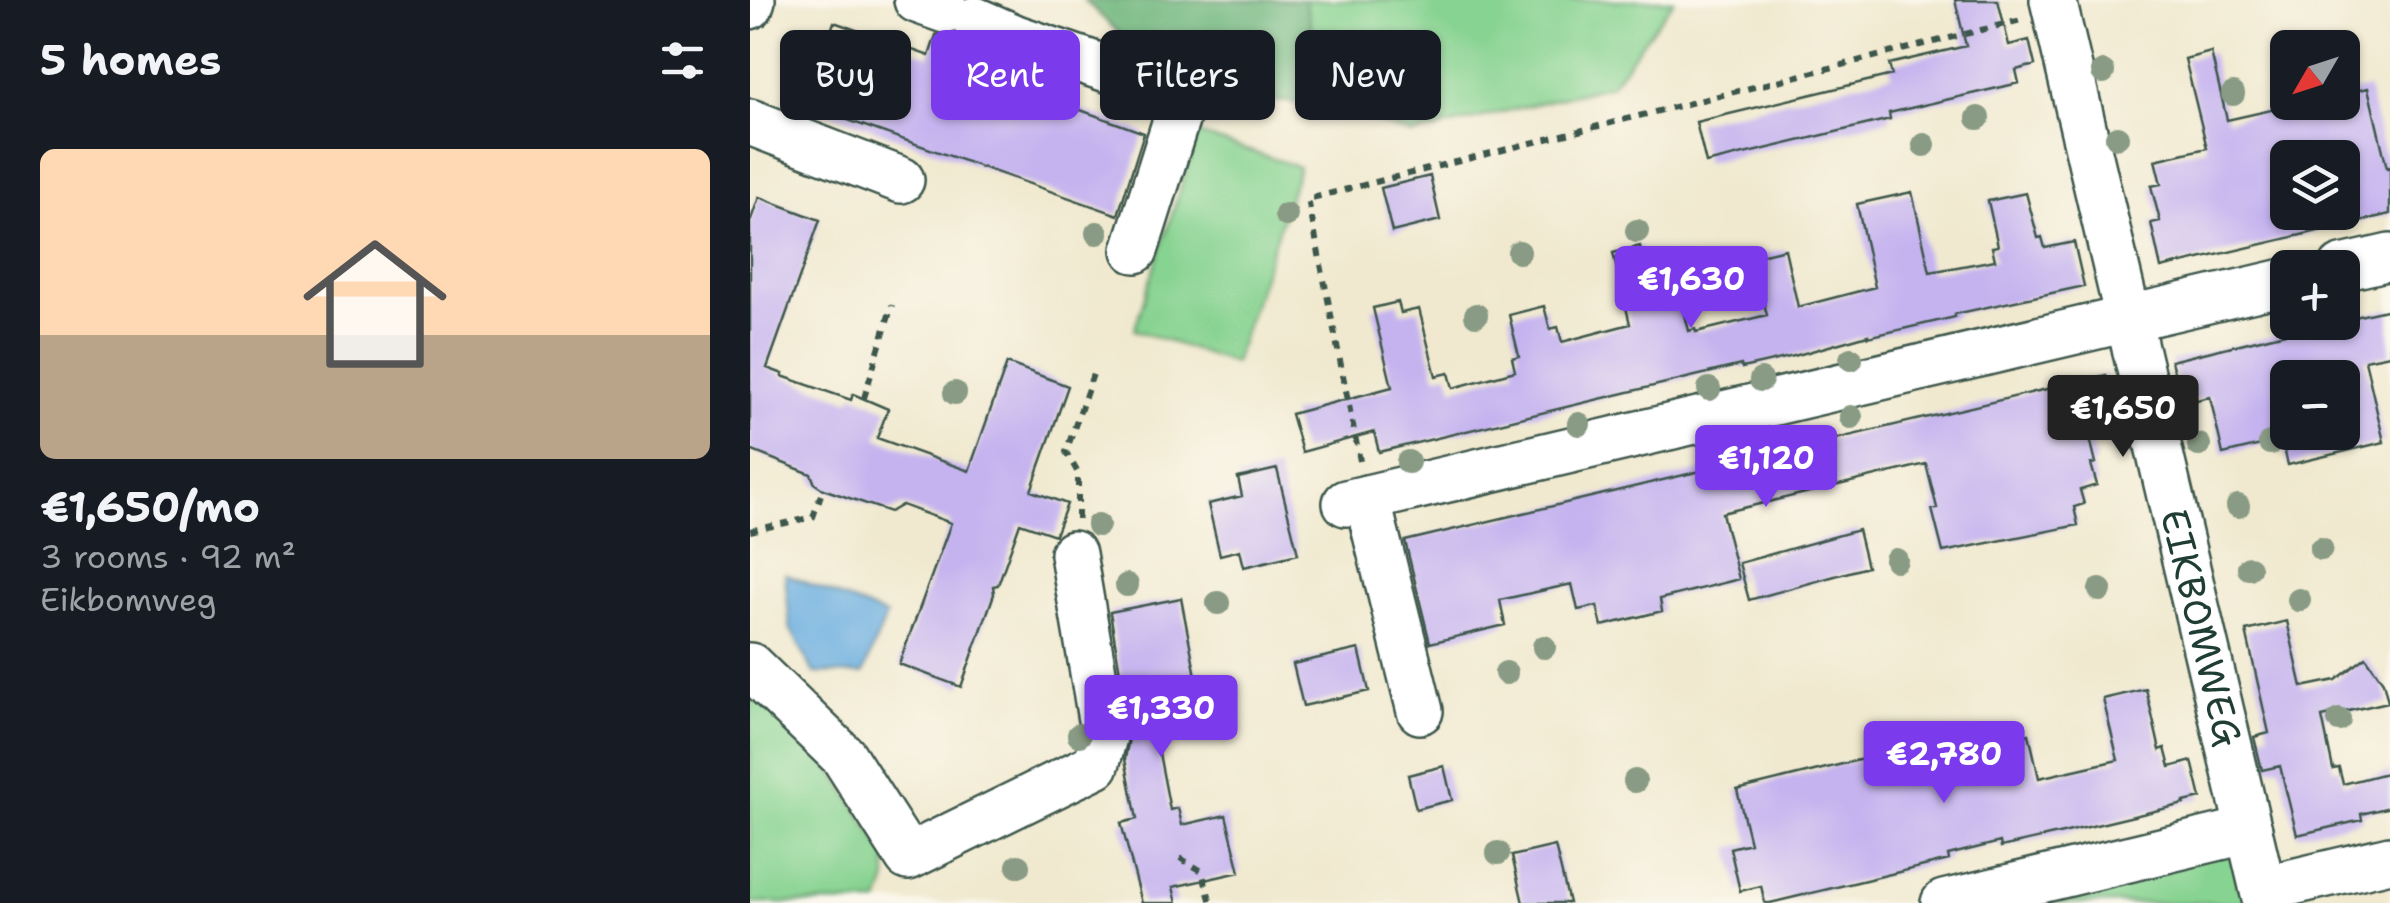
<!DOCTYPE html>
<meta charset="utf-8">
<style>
body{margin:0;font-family:"Shantell Sans",sans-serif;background:#242831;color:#f1f3f6;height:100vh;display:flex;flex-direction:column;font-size:38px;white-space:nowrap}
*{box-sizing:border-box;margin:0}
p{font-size:32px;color:#9ea1a6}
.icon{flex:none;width:55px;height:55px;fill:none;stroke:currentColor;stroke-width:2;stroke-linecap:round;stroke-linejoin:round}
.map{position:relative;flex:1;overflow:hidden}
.panel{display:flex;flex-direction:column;background:#171b24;width:750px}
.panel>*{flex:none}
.guide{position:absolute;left:30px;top:30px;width:950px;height:90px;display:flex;gap:20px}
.needle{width:65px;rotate:231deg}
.tools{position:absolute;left:1520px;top:30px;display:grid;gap:20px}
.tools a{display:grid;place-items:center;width:90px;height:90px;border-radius:15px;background:#171b24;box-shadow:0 2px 8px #0004;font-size:50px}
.price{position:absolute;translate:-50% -85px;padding:0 22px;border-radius:10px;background:#7c3aed;color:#fff;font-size:32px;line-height:65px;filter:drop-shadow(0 2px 5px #0008)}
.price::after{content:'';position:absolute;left:50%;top:60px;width:30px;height:22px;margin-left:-15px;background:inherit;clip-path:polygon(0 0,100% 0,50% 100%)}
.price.selected{background:#222;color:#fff}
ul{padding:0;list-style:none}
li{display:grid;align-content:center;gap:20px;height:530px;padding:0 40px}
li+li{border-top:2px solid #363941}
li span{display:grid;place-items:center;height:310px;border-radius:15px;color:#555}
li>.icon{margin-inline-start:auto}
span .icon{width:180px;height:180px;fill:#fffc;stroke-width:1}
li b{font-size:42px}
h2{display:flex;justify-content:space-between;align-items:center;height:120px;padding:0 40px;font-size:42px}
.tag{padding:0 35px;border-radius:15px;background:#171b24;box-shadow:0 2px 8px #0004;font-size:35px;line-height:90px}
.tag.selected{background:#7c3aed;color:#fff}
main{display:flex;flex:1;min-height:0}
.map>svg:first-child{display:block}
</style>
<main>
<section class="panel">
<h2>5 homes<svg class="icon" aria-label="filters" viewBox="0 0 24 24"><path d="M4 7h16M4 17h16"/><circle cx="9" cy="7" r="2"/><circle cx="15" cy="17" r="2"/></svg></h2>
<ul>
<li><span style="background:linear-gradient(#ffd9b3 60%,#b9a48a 0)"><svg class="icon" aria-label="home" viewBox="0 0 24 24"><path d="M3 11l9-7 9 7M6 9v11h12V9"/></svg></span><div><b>€1,650/mo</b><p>3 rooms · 92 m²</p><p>Eikbomweg</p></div></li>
</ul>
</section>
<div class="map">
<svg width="1640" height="903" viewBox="0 0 1640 903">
<rect width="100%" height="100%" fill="#fbf7ec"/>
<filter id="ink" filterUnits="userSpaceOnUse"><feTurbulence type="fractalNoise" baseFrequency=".01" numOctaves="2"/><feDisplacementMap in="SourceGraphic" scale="20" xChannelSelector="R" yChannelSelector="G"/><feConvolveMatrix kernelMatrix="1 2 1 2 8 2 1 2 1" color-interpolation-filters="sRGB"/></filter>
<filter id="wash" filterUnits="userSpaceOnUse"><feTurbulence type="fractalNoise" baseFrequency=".0048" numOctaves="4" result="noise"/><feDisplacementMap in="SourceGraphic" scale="40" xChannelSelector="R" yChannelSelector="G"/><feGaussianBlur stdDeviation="2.25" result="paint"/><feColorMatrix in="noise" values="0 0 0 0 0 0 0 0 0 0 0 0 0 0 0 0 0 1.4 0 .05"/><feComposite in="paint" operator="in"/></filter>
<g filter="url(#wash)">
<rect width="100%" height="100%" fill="#f0e9cf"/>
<!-- green -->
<path fill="#87d391" stroke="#538862" stroke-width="2.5" d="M555,0H924L861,85L662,135L579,105Z
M448,134L549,167L484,363L384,330Z
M0,687L80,767L137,856V880L129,903H0Z
M1491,845L1504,903H1250Z"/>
<!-- forest -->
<path fill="#6db57b" stroke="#467958" stroke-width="2.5" d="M334,0H555L579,105L434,95Z"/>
<!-- water -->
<path fill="#6baee0" stroke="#45768a" stroke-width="2.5" d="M35,574L136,616L113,674L64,673L40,628Z"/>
<g id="blocks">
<!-- building -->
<path fill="#c5b3ef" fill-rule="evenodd" d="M1205,0H1248L1259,45L1279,40L1285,65L1266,70L1269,83L1139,113L1140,119L956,163L946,122L1142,75L1139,64L1216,46Z
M84,22L179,56L186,35L203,34L218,46L212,67L394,133L368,215L55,105Z
M1461,52L1477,120L1557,102H1592V94L1618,88L1637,168L1640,167V214L1411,268L1401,223L1410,221L1401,186L1411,184L1405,160L1457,148L1435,59ZM1538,158H1592V212H1538Z
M680,176L690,220L642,232L631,188Z
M1162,192L1180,272L1245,260L1242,247L1248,246L1238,201L1276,193L1288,238L1292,237L1295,248L1324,242L1334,286L1205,314V317L1118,337V335L1044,356L992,368L991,365L629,452L624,432L552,452L541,414L642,387L623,308L648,302L651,313L669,309L686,376L699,373L703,388L765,371L762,358L769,356L759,315L794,306L800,329L808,327L812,342L880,324L863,253L890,246L894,265L921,258L939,331L945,329L946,332L1017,315L1002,257L1035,249L1048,307L1125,287L1107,204Z
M9,197L70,220L17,368L33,374L32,376L101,400L103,394L138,409L127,438L219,471L257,363L318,386L281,491L317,504L305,535L270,523L248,585L243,586L244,594L211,687L149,664L201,523L152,505L140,512L73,489L65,484L61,474L0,450V222Z
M1640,309V355L1615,360L1634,442L1538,465L1532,440L1473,454L1460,397L1442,401L1439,388L1429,390L1421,361L1580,322H1592V312L1604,311L1605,317ZM1592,366V432H1538V378Z
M1356,375L1367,419L1337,426L1346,463L1341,464L1347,485L1330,490L1334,504L1324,507L1328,525L1193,552L1182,509L1187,508L1176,464L972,513L989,579L910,599L912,611L852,626L847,606L828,610L822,584L750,600L755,625L680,643L655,541Z
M527,469L548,554L494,567L490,550L470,555L458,504L492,496L488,478Z
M1108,530L1117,567L999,600L989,563Z
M431,598L446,676L396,686L420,810L428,808L432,825L476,815L490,872L423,887L427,903H392L371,823L387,819L375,759L380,733L360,612Z
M1537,621L1552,687L1586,680L1616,657L1633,682L1638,702L1572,717L1583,769L1589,768L1593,784L1640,772V807L1611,814L1612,820L1547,835L1530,766L1512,770L1504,737L1519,733L1496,631Z
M609,649L619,691L553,706L543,664Z
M1396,689L1410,750L1415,748L1420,767L1442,761L1451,798L1434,802V804L1317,832L1251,847L1250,842L1198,855L1199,860L1020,903H1015L1011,886L990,891L980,848L1000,843L987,790L1121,757L1117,741L1151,733L1158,761L1169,758L1170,760L1279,734L1289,778L1368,760L1353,699Z
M694,766L702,800L666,809L658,775Z
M805,846L819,903H773L762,856Z"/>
</g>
</g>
<g filter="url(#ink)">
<use href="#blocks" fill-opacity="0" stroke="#3e574b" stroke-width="2.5"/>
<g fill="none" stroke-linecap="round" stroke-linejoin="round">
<defs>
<g id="minor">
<path d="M167,0L195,10"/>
<path id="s1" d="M1303,0L1516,903"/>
<path d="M0,6L2,0"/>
<path d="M225,20L266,38L434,95L385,250"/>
<path d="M0,122L151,180"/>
<path d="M1592,268L1640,257"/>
<path d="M617,498L670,711"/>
<path d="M596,503L1538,281"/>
<path d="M0,666L94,757L158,857L346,765L354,737L323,554"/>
<path d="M1513,889L1640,859"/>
<path d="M1194,903L1499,830"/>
</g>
</defs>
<!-- minor casing -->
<use href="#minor" stroke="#3e574b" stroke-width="50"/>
<!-- path -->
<path stroke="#3e574b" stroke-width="6" stroke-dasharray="8 8" stroke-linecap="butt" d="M114,398L142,305
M610,461L558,199L1271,20
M328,519V473L316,452L343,374
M0,531L63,517L73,489
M430,858L452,871L461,903"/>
<!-- minor -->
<use href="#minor" stroke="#fff" stroke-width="45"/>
</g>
<!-- trees -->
<g fill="#899b84">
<circle cx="1353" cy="72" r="12"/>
<circle cx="1483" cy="94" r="12"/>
<circle cx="1228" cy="118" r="12"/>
<circle cx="1367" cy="137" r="12"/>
<circle cx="1174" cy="145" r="12"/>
<circle cx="536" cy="215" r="12"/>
<circle cx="887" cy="231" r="12"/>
<circle cx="347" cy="233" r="12"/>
<circle cx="769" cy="252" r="12"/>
<circle cx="726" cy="315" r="12"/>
<circle cx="1101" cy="359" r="12"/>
<circle cx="1011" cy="380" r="12"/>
<circle cx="959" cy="389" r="12"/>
<circle cx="205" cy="393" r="12"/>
<circle cx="1101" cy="417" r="12"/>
<circle cx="829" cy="424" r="12"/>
<circle cx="1520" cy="443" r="12"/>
<circle cx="1449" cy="445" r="12"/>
<circle cx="658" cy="462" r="12"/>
<circle cx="1488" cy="506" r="12"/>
<circle cx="348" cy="525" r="12"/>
<circle cx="1571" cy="549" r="12"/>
<circle cx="1146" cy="560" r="12"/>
<circle cx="1499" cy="568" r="12"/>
<circle cx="377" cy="585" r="12"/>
<circle cx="1350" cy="590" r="12"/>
<circle cx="1549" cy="600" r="12"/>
<circle cx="468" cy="603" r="12"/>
<circle cx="794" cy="647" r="12"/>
<circle cx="756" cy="673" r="12"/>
<circle cx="1589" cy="720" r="12"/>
<circle cx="329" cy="735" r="12"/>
<circle cx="885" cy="781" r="12"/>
<circle cx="748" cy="853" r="12"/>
<circle cx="268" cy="866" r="12"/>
</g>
</g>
<g text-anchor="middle" stroke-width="10" stroke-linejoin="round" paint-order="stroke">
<!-- street labels -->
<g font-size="38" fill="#1f3d34" stroke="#fbf7ec">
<text dy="13" stroke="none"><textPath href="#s1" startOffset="645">EIKBOMWEG</textPath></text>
</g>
</g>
</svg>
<div class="tools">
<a><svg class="needle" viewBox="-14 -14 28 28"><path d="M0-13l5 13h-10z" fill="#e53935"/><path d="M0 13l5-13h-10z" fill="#9ea1a6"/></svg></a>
<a><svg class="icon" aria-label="layers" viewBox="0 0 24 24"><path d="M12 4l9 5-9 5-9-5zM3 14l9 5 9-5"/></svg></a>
<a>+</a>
<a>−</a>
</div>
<b class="price" style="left:941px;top:331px">€1,630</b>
<b class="price selected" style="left:1373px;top:460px">€1,650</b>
<b class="price" style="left:1016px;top:510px">€1,120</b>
<b class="price" style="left:411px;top:760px">€1,330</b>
<b class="price" style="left:1194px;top:806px">€2,780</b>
<div class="guide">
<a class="tag">Buy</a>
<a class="tag selected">Rent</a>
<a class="tag">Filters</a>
<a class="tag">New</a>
</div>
</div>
</main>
